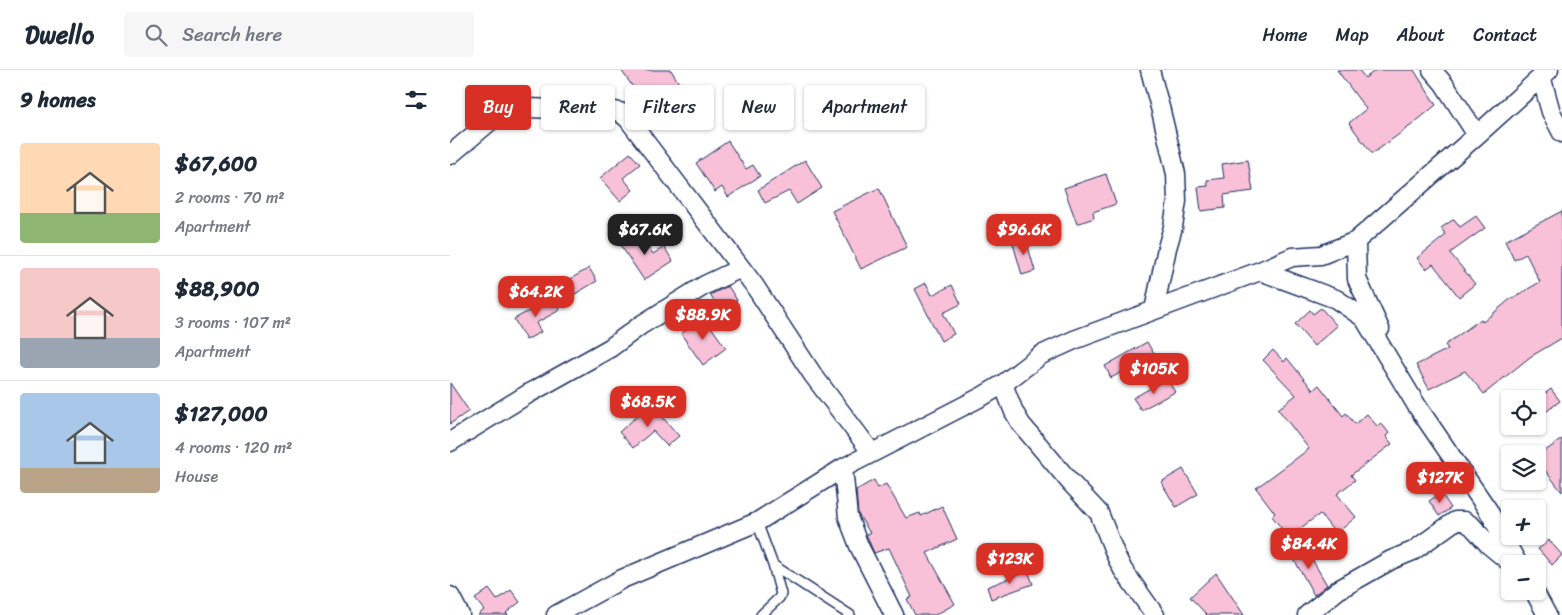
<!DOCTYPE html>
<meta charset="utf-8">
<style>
body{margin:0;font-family:Sriracha,sans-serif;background:#f6f6f7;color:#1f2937;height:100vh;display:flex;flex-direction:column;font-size:19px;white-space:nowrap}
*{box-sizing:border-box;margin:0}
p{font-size:16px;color:#747a83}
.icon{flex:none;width:28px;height:28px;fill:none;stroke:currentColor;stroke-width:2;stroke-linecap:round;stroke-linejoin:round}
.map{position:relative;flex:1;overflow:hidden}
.sheet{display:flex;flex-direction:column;background:#fff;width:450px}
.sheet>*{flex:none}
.guide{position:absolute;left:15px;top:15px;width:475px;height:45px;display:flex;gap:10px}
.fabs{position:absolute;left:1051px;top:320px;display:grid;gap:10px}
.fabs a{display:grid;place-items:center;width:45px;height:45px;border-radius:5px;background:#fff;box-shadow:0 1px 4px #0004;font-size:25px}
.price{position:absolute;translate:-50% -42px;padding:0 11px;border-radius:10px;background:#d93025;color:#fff;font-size:16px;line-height:32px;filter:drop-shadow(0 1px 2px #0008)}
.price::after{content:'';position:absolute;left:50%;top:30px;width:15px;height:11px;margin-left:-8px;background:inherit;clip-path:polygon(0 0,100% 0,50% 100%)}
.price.selected{background:#222;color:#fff}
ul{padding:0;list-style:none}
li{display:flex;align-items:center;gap:15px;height:125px;padding:0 20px}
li+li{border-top:1px solid #e0e1e3}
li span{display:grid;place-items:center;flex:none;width:140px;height:100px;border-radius:5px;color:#555}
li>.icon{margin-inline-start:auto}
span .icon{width:60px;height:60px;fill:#fffc;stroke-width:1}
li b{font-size:21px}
h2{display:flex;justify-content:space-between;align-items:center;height:60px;padding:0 20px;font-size:21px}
.chip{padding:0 18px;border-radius:5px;background:#fff;box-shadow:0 1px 4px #0004;font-size:18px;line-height:45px}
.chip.selected{background:#d93025;color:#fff}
header{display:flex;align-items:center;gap:30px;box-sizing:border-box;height:70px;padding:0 25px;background:#fff;border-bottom:1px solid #e0e1e3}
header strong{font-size:24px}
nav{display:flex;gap:28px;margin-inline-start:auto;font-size:18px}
.search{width:350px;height:45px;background:#f6f6f7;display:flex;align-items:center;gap:12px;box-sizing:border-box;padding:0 18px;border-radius:5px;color:#747a83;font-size:19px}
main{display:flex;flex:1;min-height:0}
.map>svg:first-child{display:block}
</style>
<header>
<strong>Dwello</strong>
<div class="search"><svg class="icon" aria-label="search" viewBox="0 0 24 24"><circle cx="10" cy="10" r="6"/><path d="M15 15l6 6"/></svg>Search here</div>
<nav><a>Home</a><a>Map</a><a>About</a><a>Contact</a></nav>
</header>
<main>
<section class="sheet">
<h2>9 homes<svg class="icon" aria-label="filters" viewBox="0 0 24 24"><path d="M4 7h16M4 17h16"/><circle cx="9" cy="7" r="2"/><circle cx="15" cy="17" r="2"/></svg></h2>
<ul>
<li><span style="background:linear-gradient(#ffd9b3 70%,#8fb573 0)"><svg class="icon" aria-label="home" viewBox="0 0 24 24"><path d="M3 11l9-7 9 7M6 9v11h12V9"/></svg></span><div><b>$67,600</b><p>2 rooms · 70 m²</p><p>Apartment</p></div></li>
<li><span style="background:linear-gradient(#f6c9c9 70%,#9aa5b1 0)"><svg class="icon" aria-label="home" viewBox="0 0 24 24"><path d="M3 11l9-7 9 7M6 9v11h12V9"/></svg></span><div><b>$88,900</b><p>3 rooms · 107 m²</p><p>Apartment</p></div></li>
<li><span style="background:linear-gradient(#a9c7e8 75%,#b9a48a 0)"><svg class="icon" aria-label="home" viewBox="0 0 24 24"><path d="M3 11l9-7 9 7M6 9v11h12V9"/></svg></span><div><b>$127,000</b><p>4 rooms · 120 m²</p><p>House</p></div></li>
</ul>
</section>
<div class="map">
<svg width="1112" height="545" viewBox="0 0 1112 545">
<rect width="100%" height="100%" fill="#fff"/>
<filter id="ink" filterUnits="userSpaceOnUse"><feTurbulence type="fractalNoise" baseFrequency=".02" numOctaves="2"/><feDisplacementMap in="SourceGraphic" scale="10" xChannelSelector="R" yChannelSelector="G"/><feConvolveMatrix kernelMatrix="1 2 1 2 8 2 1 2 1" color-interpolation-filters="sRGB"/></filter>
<g filter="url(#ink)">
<!-- building -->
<path fill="#f8c1d8" stroke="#1b2f5e" d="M171,0H221L238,28L205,48L187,18L185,20Z
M887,0H909L915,8L926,0H964L986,35L963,54L922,84L899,53L916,39Z
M278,71L296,99L303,95L310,106L278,127L272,117L265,122L246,93Z
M180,83L190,94L173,108L183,120L170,131L150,108Z
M355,90L372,118L347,134L339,121L315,133L308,120Z
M798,90L803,121L774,125L775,138L751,141L748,117L758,116L757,110L774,108L772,94Z
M656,104L666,134L643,142L644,148L627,154L614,118Z
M429,118L457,177L411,199L382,141Z
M1112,141V268L1080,287L1034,324L1015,301L979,319L966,295L998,279L995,275L1031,249L1033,252L1059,230L1090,212L1076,184L1064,190L1055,171Z
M1026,146L1035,158L1000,183L1025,214L1009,227L983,194L976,199L967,188L996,165L991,158L1004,149L1010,157Z
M188,161L203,184L214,177L223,191L194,210L169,173Z
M575,166L585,201L572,205L562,170Z
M139,198L147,211L125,224L117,211Z
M476,213L482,225L502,215L511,234L493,243L504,264L491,271L465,219Z
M278,216L287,230L270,240L260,225Z
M103,228L110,240L86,253L91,262L76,270L64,249Z
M871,238L887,256L864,276L845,254L860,240L863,244Z
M254,247L276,278L253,295L231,264Z
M697,272L704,284L661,308L655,296Z
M823,280L834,292L837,288L863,320L869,315L893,346L896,343L905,354L917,344L927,356L931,353L939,363L936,366L942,374L901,405L905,410L887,424L906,447L886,464L870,444L838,467L822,446L825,443L806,418L859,379L828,339L846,325L813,290Z
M717,309L725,322L691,340L683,328Z
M0,313L19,341L0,354Z
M1101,319L1110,331L1088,348V329Z
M201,334L229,366L217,376L203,361L183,378L169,362Z
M1112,369V422L1094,399L1095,398L1088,388V386Z
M733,399L748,424L726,437L711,412Z
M424,410L428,418L436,414L456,448L470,443L471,446L492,436L507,469L477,483L505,534L485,545H465L457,529L462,527L439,478L424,483L416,464L420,463L408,444L406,420Z
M991,423L1001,438L989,446L979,431Z
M1099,470L1112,485L1102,495L1088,479Z
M855,477L877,515L864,525L841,484Z
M578,501L583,514L541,529L537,517Z
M766,503L794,545H757L740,527Z
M39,519L47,530L61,520L70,532L56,543L58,545H28L34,540L25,529Z"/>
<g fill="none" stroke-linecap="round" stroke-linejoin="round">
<defs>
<path id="lane" d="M307,452L323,495L331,524L329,528L311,545
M323,495L400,545"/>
<path id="street" d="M700,0L711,41L726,104L727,131L723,157L717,178L704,240
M982,0L994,14L1027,65
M1091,6L1101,42L1112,63
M0,85L44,48L58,41L77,38L165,41L170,42L178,49L304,215L363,305L422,383
M906,171L907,209L930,259
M810,201L886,229L914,248L967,336L1038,440L1068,494
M553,314L564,342L571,354L620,412L649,443L666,486L673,500L705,545
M0,372L78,324L160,278L191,255L255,215L291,198
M393,398L398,447L409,476L444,545
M1084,521L1097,545
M0,526L10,545
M106,545L172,509L307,452L393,398L533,326L553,314L591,285L624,270L810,201L842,187L871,185L906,171L1027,65L1099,0
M857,545L888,520L941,490L963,481L1005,451H1014L1022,456L1039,475L1062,494"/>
</defs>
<!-- lane casing -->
<use href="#lane" stroke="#1b2f5e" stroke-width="12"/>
<!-- street casing -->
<use href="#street" stroke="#1b2f5e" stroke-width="21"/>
<!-- lane -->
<use href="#lane" stroke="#fff" stroke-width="9"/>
<!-- street -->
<use href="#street" stroke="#fff" stroke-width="18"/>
</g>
</g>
</svg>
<div class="fabs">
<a><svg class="icon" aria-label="locate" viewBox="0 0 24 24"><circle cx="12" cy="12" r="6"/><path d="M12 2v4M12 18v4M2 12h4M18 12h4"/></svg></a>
<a><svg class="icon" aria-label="layers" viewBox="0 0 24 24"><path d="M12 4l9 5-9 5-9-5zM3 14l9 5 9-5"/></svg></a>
<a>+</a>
<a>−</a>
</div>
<b class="price selected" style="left:195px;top:186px">$67.6K</b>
<b class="price" style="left:574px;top:186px">$96.6K</b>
<b class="price" style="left:86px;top:248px">$64.2K</b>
<b class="price" style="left:253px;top:271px">$88.9K</b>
<b class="price" style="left:704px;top:325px">$105K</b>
<b class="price" style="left:198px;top:358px">$68.5K</b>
<b class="price" style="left:990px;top:434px">$127K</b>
<b class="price" style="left:859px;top:500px">$84.4K</b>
<b class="price" style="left:560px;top:515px">$123K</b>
<div class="guide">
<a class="chip selected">Buy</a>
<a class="chip">Rent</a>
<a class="chip">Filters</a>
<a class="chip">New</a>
<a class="chip">Apartment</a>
</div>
</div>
</main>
